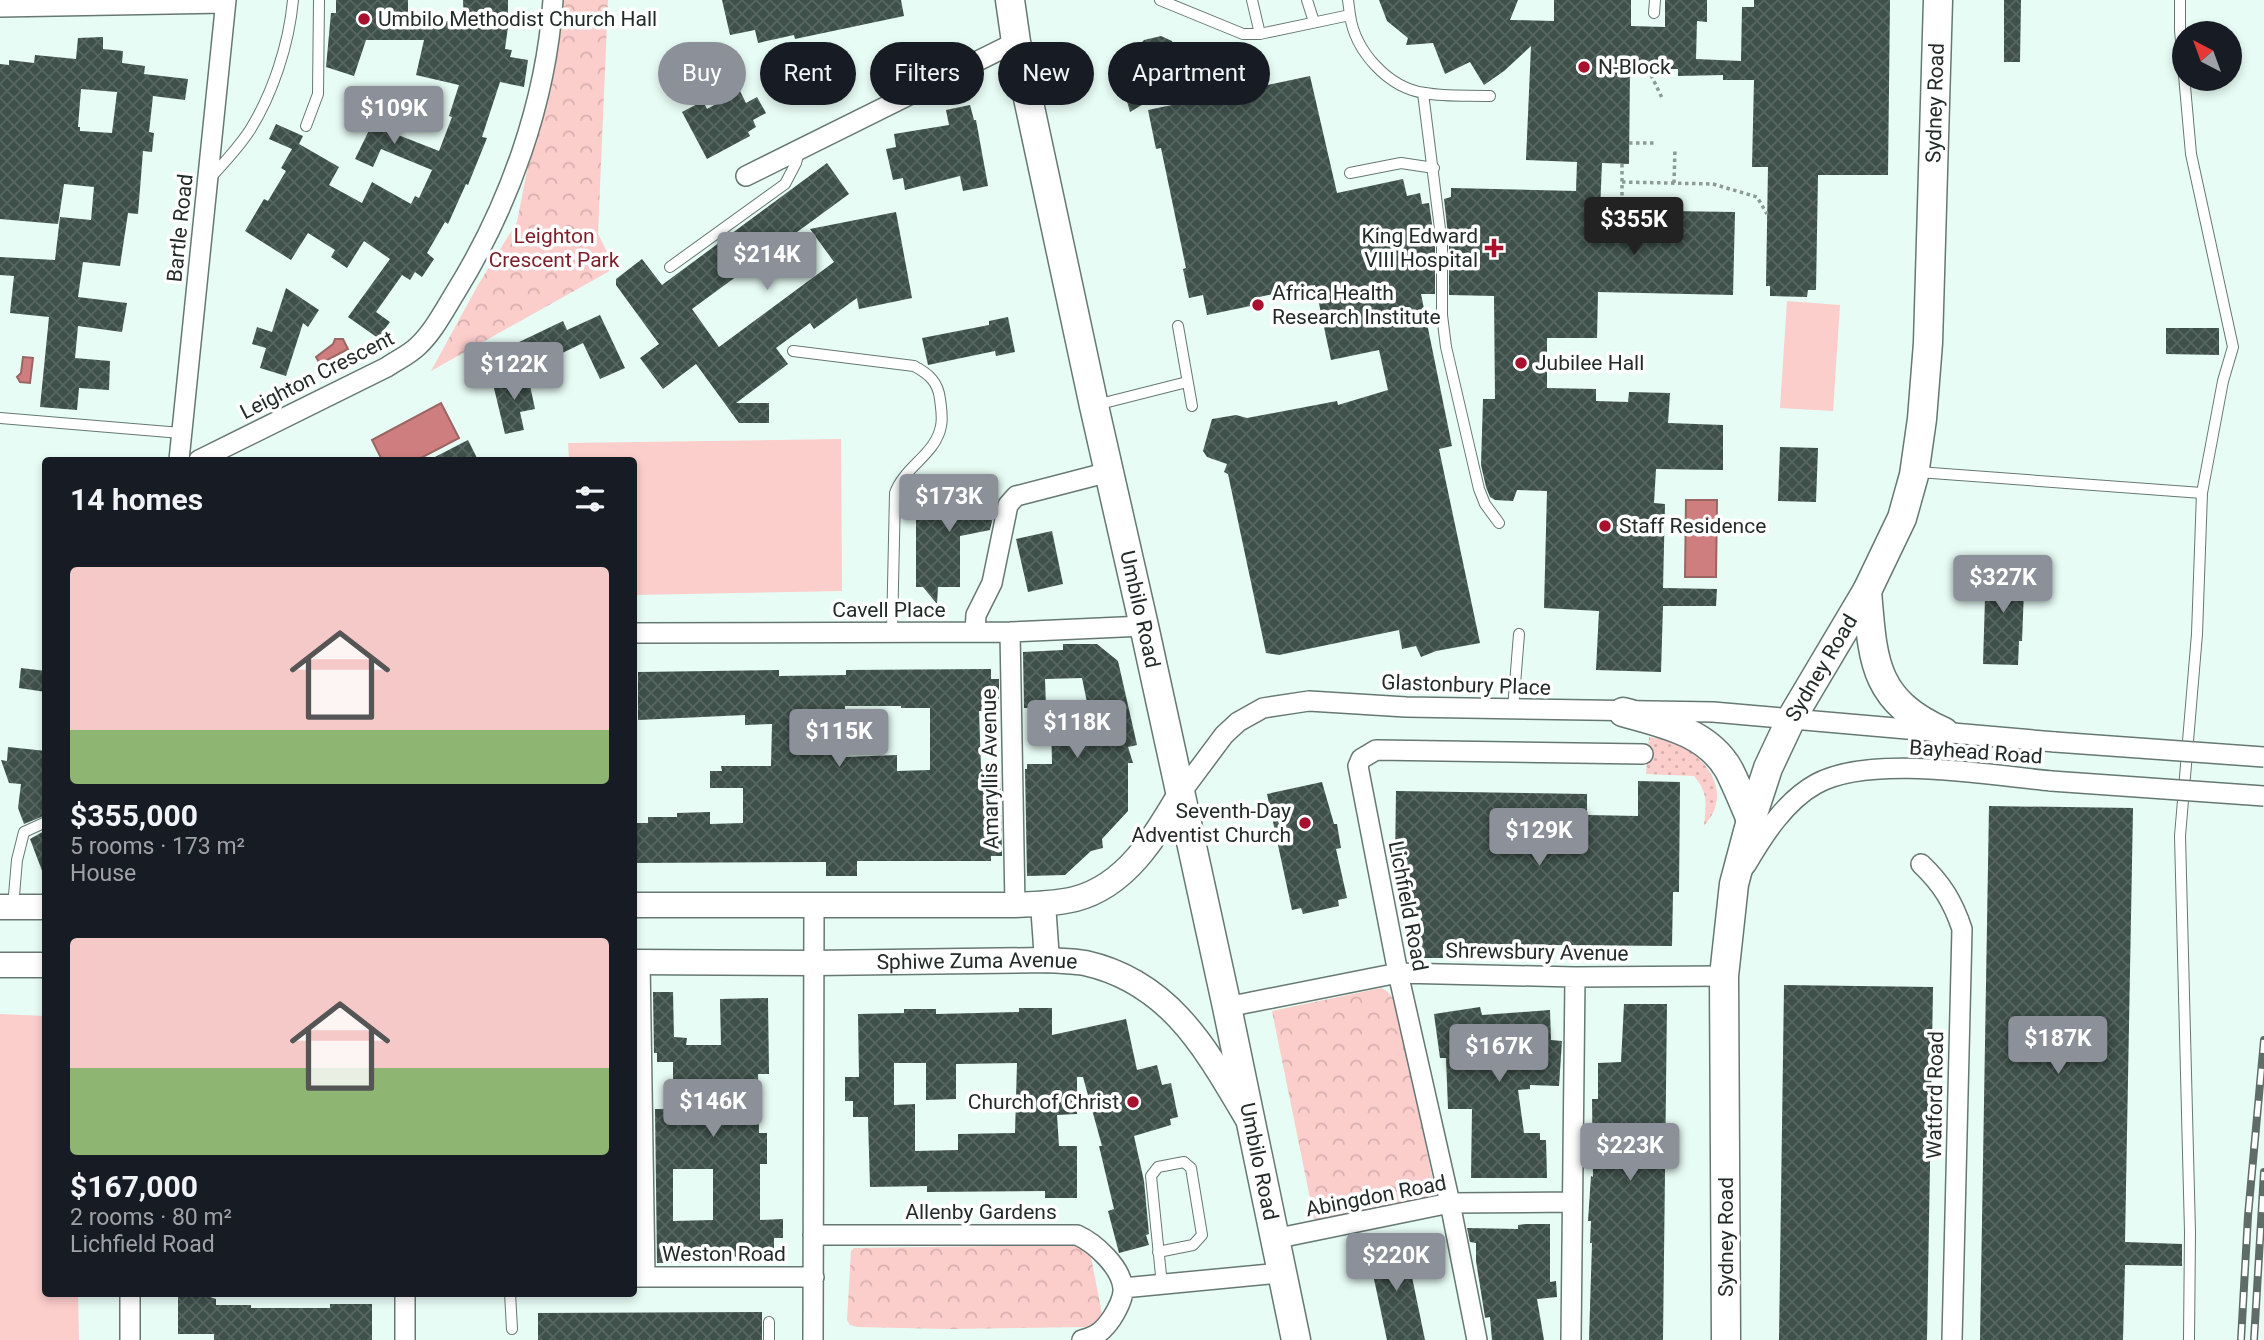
<!DOCTYPE html>
<meta charset="utf-8">
<style>
body{margin:0;font-family:Roboto,sans-serif;background:#20242c;color:#f1f3f6;height:100vh;display:flex;flex-direction:column;font-size:26px;white-space:nowrap}
*{box-sizing:border-box;margin:0}
p{font-size:23px;color:#9ea1a6}
.icon{flex:none;width:38px;height:38px;fill:none;stroke:currentColor;stroke-width:2;stroke-linecap:round;stroke-linejoin:round}
.map{position:relative;flex:1;overflow:hidden}
.details{position:absolute;left:42px;top:457px;width:595px;height:840px;display:flex;flex-direction:column;background:#171b24;border-radius:7px;box-shadow:0 4px 10px #0003}
.details>*{flex:none}
.guide{position:absolute;left:658px;top:42px;width:665px;height:63px;display:flex;gap:14px}
.needle{width:46px;rotate:319deg}
.controls{position:absolute;left:2172px;top:21px;display:grid;gap:14px}
.controls a{display:grid;place-items:center;width:70px;height:70px;border-radius:50%;background:#171b24;box-shadow:0 4px 10px #0003;font-size:35px}
.price{position:absolute;translate:-50% -60px;padding:0 16px;border-radius:7px;background:#8c9099;color:#fff;font-size:23px;line-height:46px;filter:drop-shadow(0 2px 4px #0008)}
.price::after{content:'';position:absolute;left:50%;top:42px;width:21px;height:16px;margin-left:-10px;background:inherit;clip-path:polygon(0 0,100% 0,50% 100%)}
.price.selected{background:#222;color:#fff}
ul{padding:0;list-style:none}
li{display:grid;align-content:center;gap:14px;height:371px;padding:0 28px}
li span{display:grid;place-items:center;height:217px;border-radius:7px;color:#555}
li>.icon{margin-inline-start:auto}
span .icon{width:126px;height:126px;fill:#fffc;stroke-width:1}
li b{font-size:30px}
h2{display:flex;justify-content:space-between;align-items:center;height:84px;padding:0 28px;font-size:30px}
.pill{padding:0 24px;border-radius:32px;background:#171b24;box-shadow:0 4px 10px #0003;font-size:24px;line-height:63px}
.pill.selected{background:#8c9099;color:#fff}
.map>svg:first-child{display:block}
</style>
<div class="map">
<svg width="2264" height="1340" viewBox="0 0 2264 1340">
<defs>
<pattern id="grass-dots" width="8" height="8" patternUnits="userSpaceOnUse" patternTransform="scale(1.75)"><rect width="8" height="8" fill="#fbcdcb"/><path d="M2 2h.1M6 6h.1" fill="none" stroke="#d7b0ae" stroke-width="1.8" stroke-linecap="round"/></pattern>
<pattern id="park-crowns" width="20" height="18" patternUnits="userSpaceOnUse" patternTransform="scale(1.75)"><rect width="20" height="18" fill="#fbcdcb"/><path d="M2 6a3 3 0 1 1 6 0M12 15a3 3 0 1 1 6 0" fill="none" stroke="#d7b0ae"/></pattern>
<pattern id="building-cross-hatch" width="8" height="8" patternUnits="userSpaceOnUse" patternTransform="scale(1.75)"><rect width="8" height="8" fill="#3e5049"/><path d="M0 0l8 8M0 8l8-8" fill="none" stroke="#576660"/></pattern>
</defs>
<rect width="100%" height="100%" fill="#e7fcf4"/>
<!-- grass -->
<path fill="url(#grass-dots)" d="M1649,737C1660,738 1671,740 1681,745C1686,747 1690,751 1695,755C1718,775 1726,802 1704,826C1706,804 1709,794 1694,776L1646,774Z"/>
<!-- park -->
<path fill="url(#park-crowns)" d="M560,0H608L598,234L615,268L431,371L478,285L517,222Z
M1381,988L1387,991L1395,1001L1437,1199L1315,1223L1272,1011Z
M1075,1245L1086,1250L1091,1257L1102,1314L1094,1324L1089,1327L948,1329L857,1327L850,1325L847,1320L851,1251L854,1248Z"/>
<!-- garden -->
<path fill="#fbcdcb" d="M1787,301L1840,305L1833,411L1780,408Z
M841,439L842,591L634,595V460H569L568,443Z
M0,1014L45,1016L46,1293H78L79,1340H0Z"/>
<!-- water -->
<path fill="#ce7e7e" stroke="#9b6564" stroke-width="2" d="M335,339H343L348,349L320,364L316,357L333,344Z
M23,357L33,358L30,383L20,382L17,377L21,373Z
M441,403L459,438L417,460H382L372,440Z
M1686,500H1717L1716,577H1685Z"/>
<!-- building -->
<path fill="url(#building-cross-hatch)" fill-rule="evenodd" d="M336,0H408V15L464,24L463,0H508V27L505,49L512,50L510,57L528,60L524,87L500,82L482,137L487,138L468,185L466,184L448,224L445,222L427,253L434,259L422,277L415,272L410,280L402,275L376,312L390,322L378,338L348,317L390,259L364,241L347,268L331,257L335,250L308,233L291,260L245,231L264,199L268,201L286,171L281,168L292,149L269,139L276,124L303,136L299,144L339,167L329,185L362,203L372,182L411,204L415,196L419,198L432,170L381,149L373,167L355,159L379,110L394,116L388,131L439,151L452,117L449,116L459,85L416,75L424,40H366L354,76L326,67L331,13H336Z
M722,0H901L904,16L795,39L794,35L758,43L755,30L730,35Z
M1379,0H1518L1510,20L1554,21V0H1631V26L1665,27V0H1707V22L1697,21L1696,59L1741,61L1742,7H1754V0H1890L1888,175H1818L1816,290H1808L1807,297L1770,296V286H1766L1768,167H1752L1754,80H1723V75L1678,76V69H1630L1629,164L1602,163L1600,210L1735,212L1733,295L1598,292L1597,338H1547V388L1596,389V401L1628,402L1629,392L1670,393L1668,423L1723,425V470L1656,469L1654,503L1665,504L1663,588L1717,589L1716,606H1663L1661,672L1596,670L1599,611L1544,608L1547,491L1517,490L1513,501L1495,500L1490,497L1486,487L1481,465L1483,399H1495L1494,296L1449,295V244L1444,199L1451,197V188L1576,191L1577,162L1526,160L1531,46L1504,71L1484,85L1470,62L1445,74L1433,43L1406,45L1408,38L1387,21Z
M2004,0H2021L2020,62H2004Z
M1161,36L1172,41L1179,54L1193,51L1203,69L1130,112L1123,87L1127,57L1144,40Z
M103,37V49L123,51L122,63L145,66L144,74L188,79L185,100L153,96L149,132L154,133L152,152L143,151L138,214L128,213L120,266L83,262L78,297L127,303L122,332L78,326L75,358L110,361L109,390L79,388L77,410L40,407L49,317L10,313L14,276L0,275V257L55,260L60,217L91,220L94,187L64,184L58,224L0,219V64L9,65V60L34,63L35,55L76,59L78,38ZM81,89L117,92L112,133L80,131V127H78Z
M1310,76L1337,193L1403,179L1407,196L1420,193L1422,204L1429,203L1435,245V294H1421L1452,446L1439,449L1480,643L1436,651L1421,657L1416,646L1402,649L1399,630L1279,655L1266,653L1228,474L1224,472L1227,464L1207,457L1203,451L1212,419L1236,415L1247,418L1337,401L1338,405L1388,390L1379,350L1331,360L1315,285L1259,297L1260,304L1207,315L1203,295L1189,298L1183,269L1186,268L1161,148L1156,149L1148,110Z
M740,91L746,103L757,97L766,113L753,120L756,127L748,132L750,136L707,159L682,112L703,101L707,109Z
M970,105L974,120H976L988,186L963,191L960,176L905,190L903,178L893,180L886,149L896,147L894,134L949,125L946,110Z
M827,163L849,194L692,309L719,347L834,262L810,229L896,212L912,298L859,309L857,298L814,329L810,323L776,348L788,364L736,403H769V423H739L696,364L663,389L640,358L659,344L616,285V279L642,259L662,285Z
M286,288L319,310L308,327L303,323L286,376L260,368L266,348L252,344L257,327L272,332Z
M600,315L625,368L600,379L583,343L527,370L515,344L563,321L567,330Z
M1008,317L1015,352L996,356L995,351L928,365L922,338L989,325V321Z
M2166,328H2219V355L2166,354Z
M528,376L535,409L520,412L524,430L505,434L493,384Z
M468,440L478,460H429Z
M1780,447L1818,448L1816,502L1778,501Z
M985,475L993,517L990,530L960,536V587H938L937,604L923,587H916V501H965L961,480Z
M1052,531L1063,584L1028,592L1016,539Z
M1986,565L2019,566V590H2024L2022,641H2019L2018,665L1983,664Z
M1063,644H1097L1118,661L1137,745L1128,747L1133,763H1128V811L1102,839L1103,848L1091,851L1065,875L1027,876L1025,769H1027V764H1052L1051,716L1090,717L1082,678L1045,679L1046,708H1024L1023,652L1063,650Z
M21,668L46,671V692L19,688Z
M991,669V679H999V711H979L981,769H1000L1002,856H991V861H857V876H826V862L634,863V823H648V817H677V813L710,812V824L743,823V788H710V771H722L721,766H771L772,724L745,725V715L638,720V672L779,670V676L846,675V670ZM845,706H901V708H930V770L897,771V755L845,757Z
M8,747L46,751V815L24,824L18,808L21,784L9,783L1,760L7,761Z
M1638,781L1680,782L1679,892H1673L1672,946L1443,944V958H1420L1421,910L1404,914L1406,862H1395L1396,791L1587,794V815L1638,816Z
M1322,782L1334,824H1337L1341,848L1336,849L1347,898L1338,900L1339,906L1303,914L1301,908L1292,910L1267,794Z
M1989,806L2133,808L2125,1242L2182,1244V1266L2125,1265L2123,1340H1980Z
M46,830V876H44L30,839Z
M1784,985L1933,987L1927,1340H1779Z
M653,992H673L674,1037L687,1038L686,1045H721L720,999L768,998L769,1074H758L759,1133H767V1164H760V1220L783,1219V1238H774V1256L710,1257V1262L657,1263L655,1109H673V1062H657V1053H654ZM673,1169H713V1220L673,1221Z
M1624,1004H1667L1663,1340H1589L1592,1243H1590L1591,1221H1588L1591,1176L1593,1177L1592,1099H1598V1063L1621,1062Z
M1480,1007L1482,1015L1550,1010L1551,1040L1562,1041L1559,1086L1530,1085V1089L1518,1090L1524,1133H1540V1140H1546L1547,1178H1471L1472,1109H1448L1446,1058H1440L1434,1014Z
M1019,1008H1052V1035L1126,1019L1137,1070L1157,1065L1162,1085L1171,1083L1178,1117L1170,1119L1171,1125L1134,1136L1144,1181L1149,1234L1146,1235L1149,1245L1119,1253L1108,1211L1114,1209L1099,1146H1102L1083,1077H1077V1114L1057,1115L1059,1146H1077V1198H1045V1191L927,1192V1186L870,1187L868,1117H853V1101H845V1077H859L858,1014L904,1013V1009H936V1014L1019,1012ZM894,1063H926V1100L956,1099V1064L1017,1063L1015,1133L958,1134V1150L915,1151V1104L894,1105Z
M1527,1224H1550V1282L1556,1281L1557,1297L1537,1299L1544,1340H1492L1490,1317L1485,1318L1484,1311L1476,1261V1243L1470,1242L1467,1228L1518,1229V1225Z
M1405,1243L1425,1340H1387L1368,1251Z
M178,1297H210L216,1299V1305H251V1308H330V1304H372V1340H214V1334H178Z
M762,1312V1340H538V1313Z"/>
<g fill="none" stroke-linecap="round" stroke-linejoin="round">
<defs>
<path id="service" d="M1160,0L1243,34H1260L1350,15L1348,0
M1252,0L1260,34
M1307,0L1314,22
M2180,0V30L2191,154L2233,347L2223,381L2202,493
M1654,13L1655,0
M1350,15C1355,51 1388,88 1425,93C1446,97 1469,95 1490,96
M1423,93L1442,245V315L1446,347L1479,489L1485,504L1499,523
M306,126L318,94L319,0
M1350,173L1401,163L1434,168
M211,177C224,163 239,147 250,130C273,93 289,44 293,0
M670,267L785,184L796,163L799,151
M1178,326L1192,406
M793,351L914,366C929,374 938,382 940,399C941,408 943,417 941,426C936,454 904,467 895,493L892,632
M1096,405L1187,382
M0,418L181,433
M1918,472L2202,493L2197,634L2180,836L2190,1232L2189,1340
M1513,709L1519,634
M13,907L17,860L24,832L46,822
M1158,1252L1193,1245L1202,1235L1191,1168L1184,1162L1158,1167L1151,1176L1162,1285
M510,1293L512,1329
M769,1322V1340"/>
<path id="minor" d="M0,7L225,3
M746,176L1016,42
M179,460L226,0
M199,460L387,367C397,360 409,355 418,346C433,332 444,311 455,293C509,206 546,103 553,0
M975,632L976,615L992,583L1008,505L1016,496L1109,472
M1010,632L1015,905
M634,633L1010,632L1144,626
M1180,794L1224,735L1238,722L1263,708L1309,701L1406,707L1713,712L2055,742
M1921,864C1942,884 1953,902 1962,929L1952,1340
M1746,865C1763,836 1785,801 1816,784C1869,754 1989,775 2051,781
M640,962L645,1277
M1227,1007L1398,973L1575,977L1724,976
M813,1235H1077C1095,1243 1121,1267 1123,1288C1124,1298 1117,1310 1112,1318C1103,1331 1097,1336 1082,1340
M1274,1239L1450,1203L1572,1202
M635,1277H814
M1123,1288L1280,1273
M130,1293V1340
M405,1340V1293
M813,1340L814,905
M1477,1340L1450,1203L1398,973L1358,766L1361,759L1376,750L1643,754
M1571,1340L1575,977"/>
<g id="tertiary">
<path d="M1043,904L1047,960"/>
<path d="M634,905H1015C1035,904 1055,904 1075,899C1126,886 1155,837 1180,794"/>
<path d="M0,907H46"/>
<path id="s1" d="M634,962L815,963L1047,960C1060,961 1073,961 1085,963C1170,982 1206,1049 1247,1118"/>
<path d="M0,965H46"/>
</g>
<g id="secondary">
<path id="s2" d="M1010,0L1016,42L1094,406L1144,626L1227,1007L1296,1340"/>
<path d="M1867,591C1873,662 1873,700 1944,732"/>
<path d="M1623,712C1661,723 1707,731 1729,770C1737,786 1744,803 1751,820"/>
<path id="s3" d="M1726,1340L1724,976L1734,884L1751,820L1768,768L1791,719L1867,591L1902,518L1914,475L1922,419L1928,343L1938,0"/>
</g>
</defs>
<!-- service casing -->
<use href="#service" stroke="#667871" stroke-width="12"/>
<!-- minor casing -->
<use href="#minor" stroke="#667871" stroke-width="22"/>
<!-- tertiary casing -->
<use href="#tertiary" stroke="#667871" stroke-width="27"/>
<!-- secondary casing -->
<use href="#secondary" stroke="#667871" stroke-width="31"/>
<!-- path -->
<path stroke="#8c9b95" stroke-width="3.5" stroke-dasharray="3.5 3.5" stroke-linecap="butt" d="M1651,75L1663,100
M1629,143H1656
M1622,164V207
M1622,182L1713,184L1757,197L1767,214
M1674,183L1675,148
M1600,208L1664,209"/>
<!-- service -->
<use href="#service" stroke="#fff" stroke-width="10"/>
<!-- minor -->
<use href="#minor" stroke="#fff" stroke-width="19"/>
<!-- tertiary -->
<use href="#tertiary" stroke="#fff" stroke-width="24"/>
<!-- secondary -->
<use href="#secondary" stroke="#fff" stroke-width="28"/>
<defs>
<path id="rail" d="M2241,1340L2248,1216L2264,1040
M2254,1340L2264,1172"/>
</defs>
<!-- rail casing -->
<use href="#rail" stroke="#606c67" stroke-width="8"/>
<!-- rail -->
<use href="#rail" stroke="#fff" stroke-width="5" stroke-dasharray="16" stroke-linecap="butt"/>
<defs>
<path id="minor-bridge" d="M2055,742L2264,757
M2051,781L2264,796"/>
</defs>
<!-- minor-bridge casing -->
<use href="#minor-bridge" stroke="#667871" stroke-width="22" stroke-linecap="butt"/>
<!-- minor-bridge -->
<use href="#minor-bridge" stroke="#fff" stroke-width="19"/>
</g>
<!-- markers -->
<g fill="#a8112d" stroke="#fff" stroke-width="2.5">
<circle cx="364" cy="19" r="7"/>
<circle cx="1584" cy="67" r="7"/>
<path d="M1490.5 237.5h7v7h7v7h-7v7h-7v-7h-7v-7h7z"/>
<circle cx="1258" cy="305" r="7"/>
<circle cx="1521" cy="363" r="7"/>
<circle cx="1605" cy="526" r="7"/>
<circle cx="1305" cy="823" r="7"/>
<circle cx="1133" cy="1102" r="7"/>
</g>
<g text-anchor="middle" stroke-width="7" stroke-linejoin="round" paint-order="stroke">
<!-- poi labels -->
<g font-size="21" fill="#232b28" stroke="#fff" text-anchor="start">
<text x="378" y="26">Umbilo Methodist Church Hall</text>
<text x="1598" y="74">N-Block</text>
<text x="1478" y="243" text-anchor="end">King Edward<tspan x="1478" dy="24">VIII Hospital</tspan></text>
<text x="1272" y="300">Africa Health<tspan x="1272" dy="24">Research Institute</tspan></text>
<text x="1535" y="370">Jubilee Hall</text>
<text x="1619" y="533">Staff Residence</text>
<text x="1291" y="818" text-anchor="end">Seventh-Day<tspan x="1291" dy="24">Adventist Church</tspan></text>
<text x="1119" y="1109" text-anchor="end">Church of Christ</text>
</g>
<!-- street labels -->
<g font-size="21" fill="#232b28" stroke="#fff">
<text dy="7" stroke="none"><textPath href="#s3" startOffset="1279">Sydney Road</textPath></text>
<text transform="translate(180 228) rotate(-84)" y="7">Bartle Road</text>
<text transform="translate(317 375) rotate(-27)" y="7">Leighton Crescent</text>
<text dy="7" stroke="none"><textPath href="#s2" startOffset="623">Umbilo Road</textPath></text>
<text x="889" y="617">Cavell Place</text>
<text dy="7" stroke="none"><textPath href="#s3" startOffset="691">Sydney Road</textPath></text>
<text transform="translate(1466 685) rotate(2)" y="7">Glastonbury Place</text>
<text transform="translate(1976 752) rotate(4)" y="7">Bayhead Road</text>
<text transform="translate(990 769) rotate(-91)" y="7">Amaryllis Avenue</text>
<text transform="translate(1408 906) rotate(79)" y="7">Lichfield Road</text>
<text transform="translate(1537 952) rotate(1)" y="7">Shrewsbury Avenue</text>
<text dy="7" stroke="none"><textPath href="#s1" startOffset="343">Sphiwe Zuma Avenue</textPath></text>
<text transform="translate(1935 1095) rotate(-89)" y="7">Watford Road</text>
<text dy="7" stroke="none"><textPath href="#s2" startOffset="1188">Umbilo Road</textPath></text>
<text transform="translate(1376 1196) rotate(-11)" y="7">Abingdon Road</text>
<text x="981" y="1219">Allenby Gardens</text>
<text transform="translate(1726 1237) rotate(-90)" y="7">Sydney Road</text>
<text x="724" y="1261">Weston Road</text>
</g>
<!-- park labels -->
<g font-size="21" fill="#7d1e28" stroke="#fff">
<text x="554" y="243">Leighton<tspan x="554" dy="24">Crescent Park</tspan></text>
</g>
</g>
</svg>
<div class="controls">
<a><svg class="needle" viewBox="-14 -14 28 28"><path d="M0-13l5 13h-10z" fill="#e53935"/><path d="M0 13l5-13h-10z" fill="#9ea1a6"/></svg></a>
</div>
<b class="price" style="left:394px;top:146px">$109K</b>
<b class="price selected" style="left:1634px;top:257px">$355K</b>
<b class="price" style="left:767px;top:292px">$214K</b>
<b class="price" style="left:514px;top:402px">$122K</b>
<b class="price" style="left:949px;top:534px">$173K</b>
<b class="price" style="left:2003px;top:615px">$327K</b>
<b class="price" style="left:1077px;top:760px">$118K</b>
<b class="price" style="left:839px;top:769px">$115K</b>
<b class="price" style="left:1539px;top:868px">$129K</b>
<b class="price" style="left:2058px;top:1076px">$187K</b>
<b class="price" style="left:1499px;top:1084px">$167K</b>
<b class="price" style="left:713px;top:1139px">$146K</b>
<b class="price" style="left:1630px;top:1183px">$223K</b>
<b class="price" style="left:1396px;top:1293px">$220K</b>
<div class="guide">
<a class="pill selected">Buy</a>
<a class="pill">Rent</a>
<a class="pill">Filters</a>
<a class="pill">New</a>
<a class="pill">Apartment</a>
</div>
<section class="details">
<h2>14 homes<svg class="icon" aria-label="filters" viewBox="0 0 24 24"><path d="M4 7h16M4 17h16"/><circle cx="9" cy="7" r="2"/><circle cx="15" cy="17" r="2"/></svg></h2>
<ul>
<li><span style="background:linear-gradient(#f6c9c9 75%,#8fb573 0)"><svg class="icon" aria-label="home" viewBox="0 0 24 24"><path d="M3 11l9-7 9 7M6 9v11h12V9"/></svg></span><div><b>$355,000</b><p>5 rooms · 173 m²</p><p>House</p></div></li>
<li><span style="background:linear-gradient(#f6c9c9 60%,#8fb573 0)"><svg class="icon" aria-label="home" viewBox="0 0 24 24"><path d="M3 11l9-7 9 7M6 9v11h12V9"/></svg></span><div><b>$167,000</b><p>2 rooms · 80 m²</p><p>Lichfield Road</p></div></li>
</ul>
</section>
</div>
